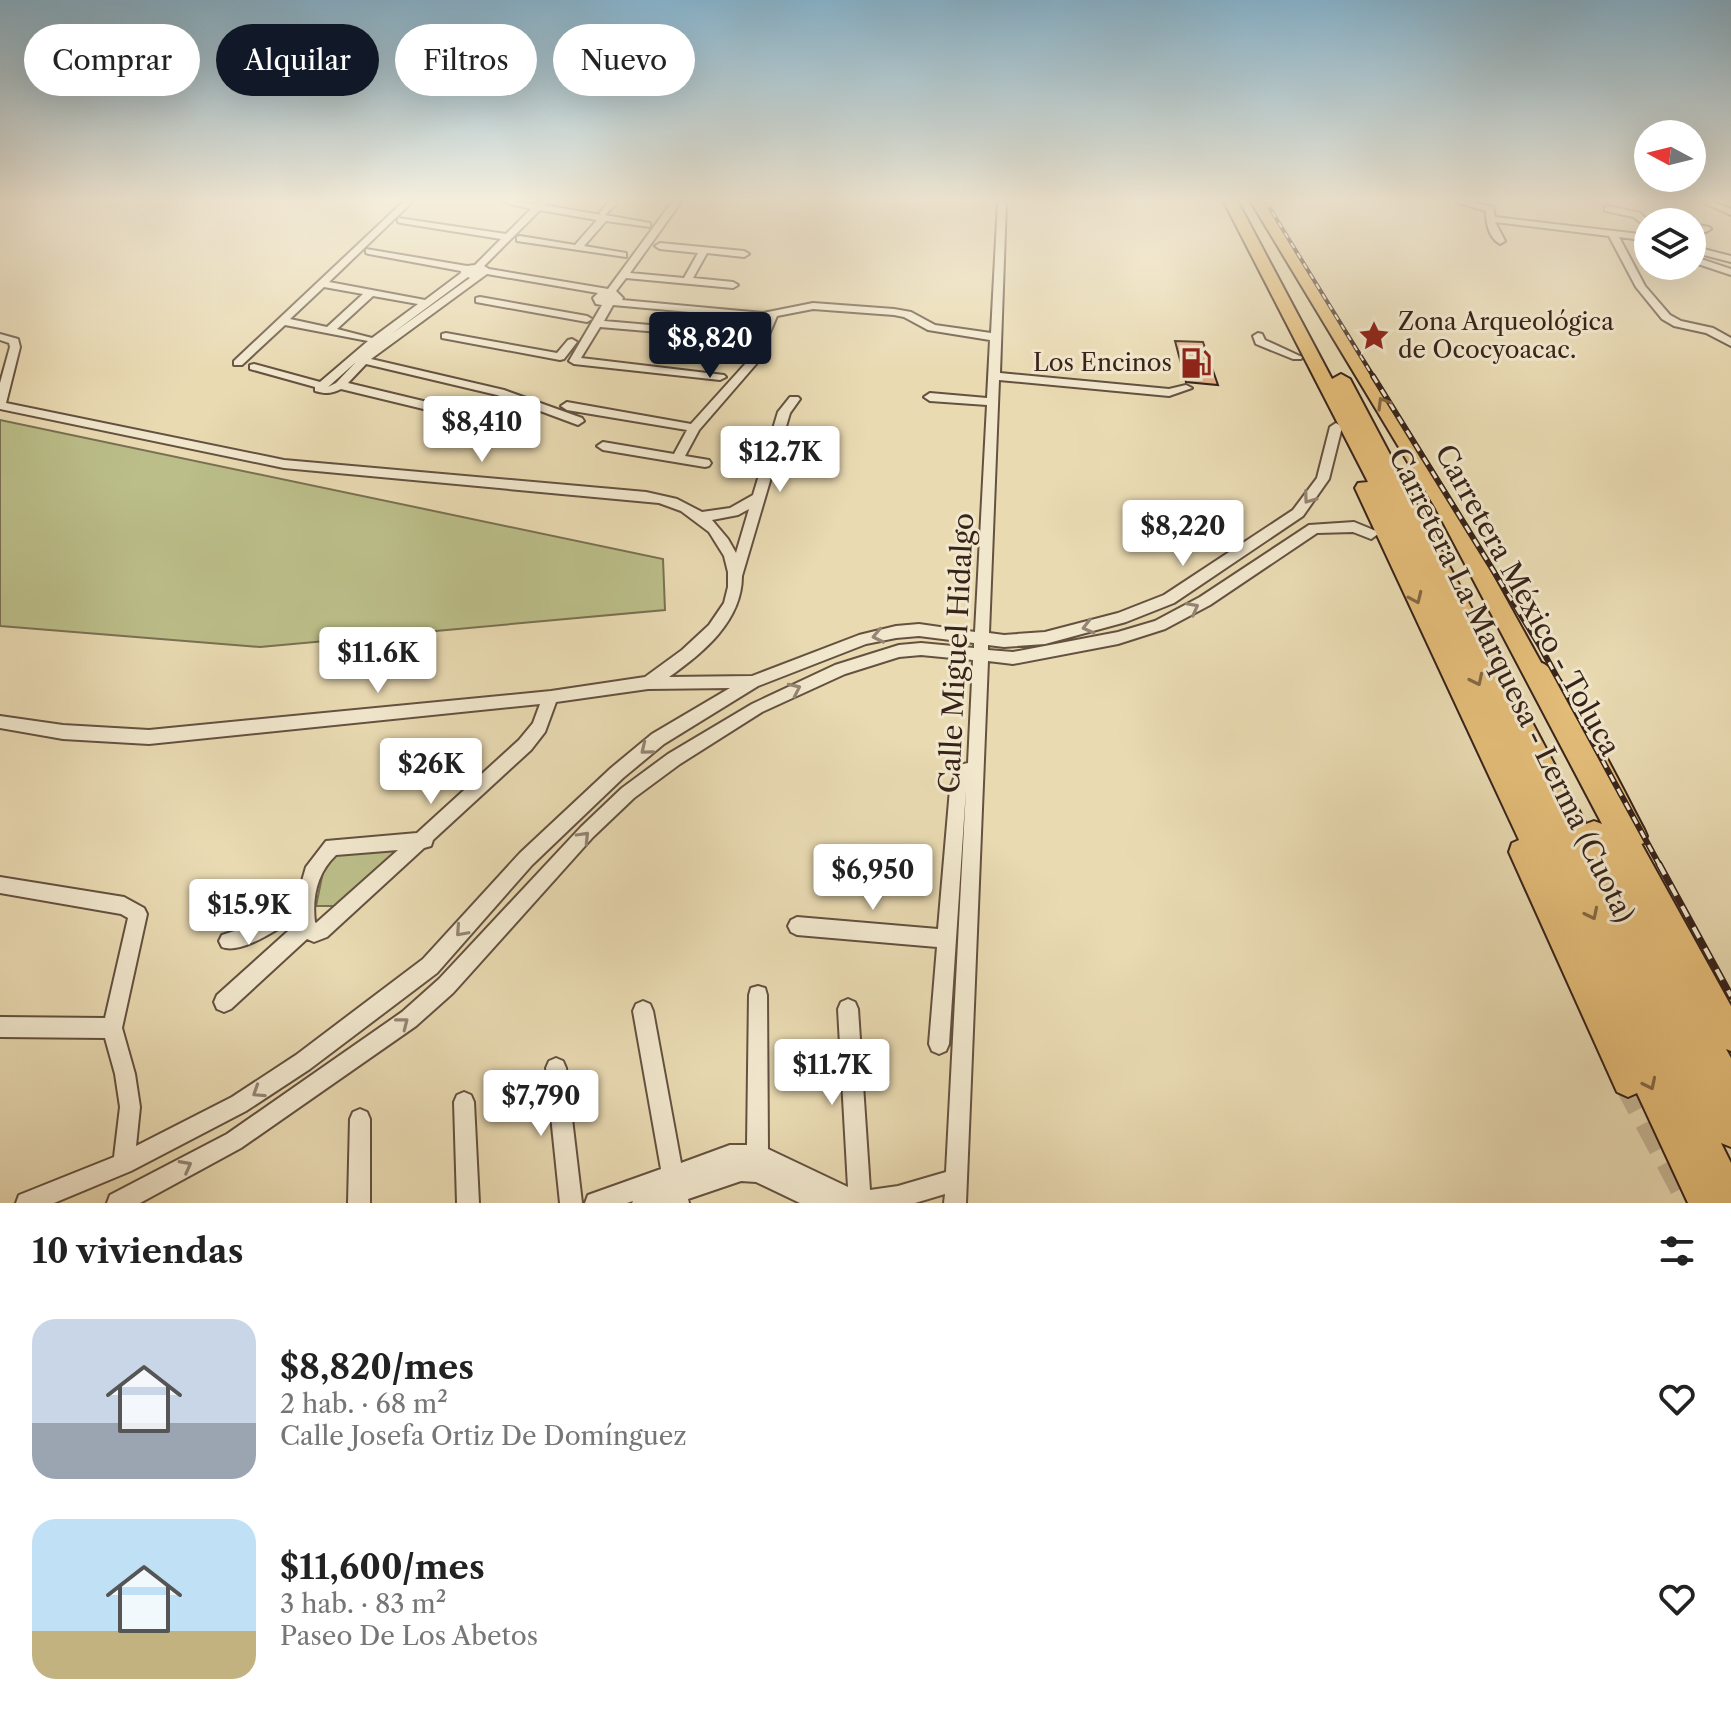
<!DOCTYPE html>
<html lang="es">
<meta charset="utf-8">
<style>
body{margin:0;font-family:"Libre Caslon Text",serif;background:#f2f2f2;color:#222;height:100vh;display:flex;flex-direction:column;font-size:30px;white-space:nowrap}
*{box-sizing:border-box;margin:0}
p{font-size:26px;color:#767676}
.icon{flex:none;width:44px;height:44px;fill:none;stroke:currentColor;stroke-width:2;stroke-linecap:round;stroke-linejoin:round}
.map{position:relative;height:1203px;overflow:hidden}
.panel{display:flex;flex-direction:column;background:#fff;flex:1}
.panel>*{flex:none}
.top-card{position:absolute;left:24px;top:24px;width:800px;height:72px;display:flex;gap:16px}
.needle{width:52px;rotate:277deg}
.tools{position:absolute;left:1634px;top:120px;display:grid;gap:16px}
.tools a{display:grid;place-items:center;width:72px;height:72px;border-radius:50%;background:#fff;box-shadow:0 8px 32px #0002;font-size:40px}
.price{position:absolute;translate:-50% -68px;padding:0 18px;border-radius:8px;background:#fff;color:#222;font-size:26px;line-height:52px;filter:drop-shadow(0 2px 4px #0008)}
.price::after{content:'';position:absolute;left:50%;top:48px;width:24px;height:18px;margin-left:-12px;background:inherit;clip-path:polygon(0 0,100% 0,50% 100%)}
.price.on{background:#111827;color:#fff}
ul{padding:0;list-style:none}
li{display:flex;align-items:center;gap:24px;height:200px;padding:0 32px}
li span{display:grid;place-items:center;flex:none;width:224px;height:160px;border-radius:24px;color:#555}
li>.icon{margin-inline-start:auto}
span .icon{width:96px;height:96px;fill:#fffc;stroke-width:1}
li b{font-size:34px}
h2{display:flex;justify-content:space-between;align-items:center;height:96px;padding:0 32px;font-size:34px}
.pill{padding:0 28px;border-radius:36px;background:#fff;box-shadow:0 8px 32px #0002;font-size:28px;line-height:72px}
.pill.on{background:#111827;color:#fff}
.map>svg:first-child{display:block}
</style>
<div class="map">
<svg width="1731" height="1203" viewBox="0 0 1731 1203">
<rect width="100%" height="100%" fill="#e9dab2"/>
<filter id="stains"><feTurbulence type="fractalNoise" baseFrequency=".0025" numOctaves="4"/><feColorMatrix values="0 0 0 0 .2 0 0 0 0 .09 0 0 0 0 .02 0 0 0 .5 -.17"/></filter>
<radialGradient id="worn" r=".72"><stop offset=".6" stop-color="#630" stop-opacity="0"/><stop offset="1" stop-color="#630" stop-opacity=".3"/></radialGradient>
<!-- green -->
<path fill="#bbbe89" stroke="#797052" stroke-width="2" d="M0,420L663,559L665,610L260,647L0,626Z
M402,849L336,906H316L325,862L340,850Z"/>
<!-- building -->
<path fill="#e6b48f" stroke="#37231a" stroke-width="2" d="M1175,341L1203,342L1218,385L1186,382Z"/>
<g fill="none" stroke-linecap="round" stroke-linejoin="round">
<!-- highway-tunnel -->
<path stroke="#c5b594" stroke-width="30" stroke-dasharray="30 15" stroke-linecap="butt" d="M1628,1081L1693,1203"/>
<defs>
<path id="minor" d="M403,202H412L329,282L425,300L461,273V271L369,254L366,253V249L467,266L475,265L501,239L401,223L398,222V218L506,234L531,209L503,202L536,204L540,202L544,205L601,215L599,213L609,202H618L605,215L650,223V227L606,221L584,246L626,253V257L517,241V237L520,236L575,245L597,220L540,210L484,266L489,269L608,289L672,202H681L630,273L684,278L698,253L660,249L655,246L660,243L744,251L749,254L744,257L707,253L693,278L733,282L738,285L733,288L626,278L616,291L623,298L622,300L763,313L813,303L894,309L911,312L935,325L991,333L998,202H1006L1000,373L1169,389L1186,385L1192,388L1169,396L999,380L989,633L1004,635L1045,632L1118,613L1164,595L1293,510L1317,478L1330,427L1336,423L1342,427L1329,479L1303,516L1174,603L1126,622L1045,644L1004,647L988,645V650L1013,652L1118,632L1155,621L1200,597L1309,525L1354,522L1376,531L1378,534L1371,539L1353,532L1317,533L1210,605L1165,629L1118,644L1013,664L988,661L966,1203H944L945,1194L915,1203H800L756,1182L741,1181L688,1199L689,1203H632L633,1201L627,1203H585L588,1195L661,1169L633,1011L636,1004L643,1001L650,1004L653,1011L681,1163L730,1145H747L749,995L751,988L758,986L765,988L767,995L768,1149L848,1187L838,1009L841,1002L848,999L855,1002L858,1009L870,1190L898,1186L946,1172L966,789L949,1044L946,1051L939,1054L932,1051L929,1044L937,947L797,935L791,932L788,926L791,920L797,917L938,929L950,789L959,765L968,763L973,660L921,655L899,657L845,674L762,712L680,764L634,798L593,837L453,993L416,1026L241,1148L140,1203H107L110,1195L227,1134L402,1012L439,979L581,827L622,788L668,754L752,704L835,665L899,645L921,643L974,648V643L919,636L896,638L866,644L758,686L664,744L623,778L532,865L437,973L310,1069L246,1111L131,1171L54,1203H16L19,1195L114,1157L120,1107L115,1074L105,1038L0,1037V1017L105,1018L128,918L121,914L0,893V877L124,897L144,908L147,914L122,1028L135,1074L140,1107L136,1146L232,1097L296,1055L423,959L520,853L611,768L652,734L730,688L648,689L556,702L545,732L531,750L433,840L431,846L424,848L327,937L314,942L307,939L231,1009L224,1012L217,1009L214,1002L217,995L297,923L296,918C279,928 241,955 222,947L219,941L222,935L244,928L297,898L306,867L326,841L417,833L519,740L533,723L540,704L149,744L63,739L0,728V716L63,725L149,730L551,691L645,677L682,650L709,625L724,603L728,587V572L724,556L709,532L681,511L659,503L284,468L0,409V383L10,347L9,343L0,340V334L18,339L20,347L6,403L284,460L646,492L677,499L702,512L730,508L753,495L778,412L790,397H798L800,399L790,413L742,576C742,621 703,653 669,677L752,676L859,635L896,626L919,624L975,632L987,405L930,401L924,397L930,393L987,398L990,340L928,330L904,317L894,315L813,309L777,316L757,363L699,430L685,456L709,460L711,463L709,466L705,467L603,450L597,446L603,442L674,454L687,430L567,410L561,406L567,402L691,424L747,362L766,319L613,305L604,321L741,333L746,336L741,339L600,327L581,358L724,375L726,377L720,380L574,364L569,361L602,305L596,304L593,298L598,293L487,274L371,359L504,390L582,418L584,421L578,425L497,395L366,364L348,383L469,412L475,416L469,420L341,389C331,394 326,394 315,391V387L250,369V365L254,364L320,382L368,341L285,325L242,365H234V361ZM468,277L470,278L390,335ZM324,287L363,294L327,327L290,319ZM373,296L418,304L372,338L337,329ZM356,362L336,383L328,387ZM749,509L736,553L728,539L712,520L738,515ZM398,850L316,923L315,922C312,897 317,873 336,855Z
M1456,202H1472L1493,207L1495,217L1648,235V241L1619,237L1645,286L1670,315L1681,321L1713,328L1731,338V346L1706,333L1674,326L1662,319L1636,287L1609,236L1495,222L1505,241L1500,244C1489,238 1486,223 1486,211Z
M1702,202H1714L1731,209V215Z
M1608,206L1640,213L1649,222L1648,229L1634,217L1605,211V207Z
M1692,224L1709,227L1711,229L1706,232L1692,230Z
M1692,246L1731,256V262L1692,252Z
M1692,256L1731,269V275L1692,262Z
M480,297L587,316L592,319L587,322L476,302V298Z
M446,333L557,353L568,340L572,339L577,342L564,359L560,360L442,338V334Z
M1258,333L1262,334L1265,340L1302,357L1301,359H1293L1256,344L1253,336Z
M556,1058L563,1061L566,1068L582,1203H560L546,1068L549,1061Z
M464,1092L471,1095L474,1102L479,1203H457L454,1102L457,1095Z
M360,1109L367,1112L370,1119V1203H348L350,1119L353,1112Z"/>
<path id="major" d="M1542,663C1566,671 1628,800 1644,829L1647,836L1644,843L1636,846L1628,843L1558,709L1532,671L1535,666Z"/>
<path id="highway" d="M1224,202H1238L1332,379L1341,374L1350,379L1586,824L1594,821L1602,824L1435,507L1251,202H1265L1455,507L1731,1006V1051L1726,1049L1731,1058V1147L1721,1143L1731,1163V1203H1688L1637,1093L1628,1097L1617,1092L1509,852L1512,843L1519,840L1355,488L1358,483L1368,482Z"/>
</defs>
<!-- minor casing -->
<use href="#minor" stroke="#645140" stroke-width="4"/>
<!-- major casing -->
<use href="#major" stroke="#37231a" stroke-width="4"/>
<!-- highway casing -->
<use href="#highway" stroke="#37231a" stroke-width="4"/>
<!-- minor -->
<use href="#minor" fill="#f1e7cd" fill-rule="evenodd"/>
<!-- major -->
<use href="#major" fill="#e4bd79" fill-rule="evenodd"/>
<!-- highway -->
<use href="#highway" fill="#e4bd79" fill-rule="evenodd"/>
<defs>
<path id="rail-far2" d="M1266,202L1374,378"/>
<path id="rail-far1" d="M1373,376L1540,646L1660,866"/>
<path id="rail" d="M1659,864L1731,996"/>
</defs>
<!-- rail-far2 casing -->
<use href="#rail-far2" stroke="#37231a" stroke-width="4"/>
<!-- rail-far1 casing -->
<use href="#rail-far1" stroke="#37231a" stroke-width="6"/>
<!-- rail casing -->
<use href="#rail" stroke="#37231a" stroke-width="7"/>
<!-- rail-far2 -->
<use href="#rail-far2" stroke="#f1e7cd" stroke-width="2" stroke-dasharray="6" stroke-linecap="butt"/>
<!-- rail-far1 -->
<use href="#rail-far1" stroke="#f1e7cd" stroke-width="3" stroke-dasharray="8" stroke-linecap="butt"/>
<!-- rail -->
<use href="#rail" stroke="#f1e7cd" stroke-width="4" stroke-dasharray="12" stroke-linecap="butt"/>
</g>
<!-- one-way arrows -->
<defs><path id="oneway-chevron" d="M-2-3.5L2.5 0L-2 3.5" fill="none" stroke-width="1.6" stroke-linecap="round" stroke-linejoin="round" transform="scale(2)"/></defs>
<g stroke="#856845">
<use href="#oneway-chevron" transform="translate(1383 403) rotate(-121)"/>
<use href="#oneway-chevron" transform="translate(1416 598) rotate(66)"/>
<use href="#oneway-chevron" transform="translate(1477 680) rotate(64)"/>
<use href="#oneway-chevron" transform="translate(1592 914) rotate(64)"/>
<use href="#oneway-chevron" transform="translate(1650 1084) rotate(64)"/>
</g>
<g stroke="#948574">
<use href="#oneway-chevron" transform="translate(1309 498) rotate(126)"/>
<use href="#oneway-chevron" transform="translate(1193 608) rotate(-28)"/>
<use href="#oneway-chevron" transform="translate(1088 627) rotate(165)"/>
<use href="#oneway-chevron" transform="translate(878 636) rotate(168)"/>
<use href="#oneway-chevron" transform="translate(795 689) rotate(-25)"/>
<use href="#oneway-chevron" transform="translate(646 749) rotate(141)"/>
<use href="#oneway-chevron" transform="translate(584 837) rotate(-46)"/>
<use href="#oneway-chevron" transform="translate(461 931) rotate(132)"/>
<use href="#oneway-chevron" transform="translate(403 1023) rotate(-38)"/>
<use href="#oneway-chevron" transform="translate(258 1092) rotate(147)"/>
<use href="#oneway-chevron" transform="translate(186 1166) rotate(-28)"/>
</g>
<!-- sky -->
<linearGradient id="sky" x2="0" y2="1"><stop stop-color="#87b6d1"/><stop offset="0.54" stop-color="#f5eedc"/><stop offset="1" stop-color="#f5eedc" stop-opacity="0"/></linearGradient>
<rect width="1731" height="371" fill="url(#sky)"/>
<!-- icons -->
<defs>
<symbol id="sight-bare" viewBox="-9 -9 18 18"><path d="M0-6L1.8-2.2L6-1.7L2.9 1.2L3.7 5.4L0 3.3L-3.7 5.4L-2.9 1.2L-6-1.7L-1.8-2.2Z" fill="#8f2418" stroke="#f1e7cd" stroke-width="2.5" paint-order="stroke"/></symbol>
<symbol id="fuel-bare" viewBox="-9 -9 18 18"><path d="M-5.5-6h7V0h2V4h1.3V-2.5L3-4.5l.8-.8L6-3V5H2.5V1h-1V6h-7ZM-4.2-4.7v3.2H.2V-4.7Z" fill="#8f2418" stroke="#f1e7cd" stroke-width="2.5" paint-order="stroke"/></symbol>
</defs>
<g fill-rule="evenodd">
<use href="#sight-bare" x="1352" y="314" width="44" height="44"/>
<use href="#fuel-bare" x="1174" y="341" width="44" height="44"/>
</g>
<g text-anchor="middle" stroke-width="6" stroke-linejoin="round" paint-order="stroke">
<!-- far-poi labels -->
<g font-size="24" fill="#37231a" stroke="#f1e7cd" text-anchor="start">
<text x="1398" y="330">Zona Arqueológica<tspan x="1398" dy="28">de Ococyoacac.</tspan></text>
<text x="1172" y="371" text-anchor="end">Los Encinos</text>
</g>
<!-- street labels -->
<g font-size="28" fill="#37231a" stroke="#f1e7cd">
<text transform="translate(1528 600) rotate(61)" y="10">Carretera México - Toluca</text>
<text transform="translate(956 653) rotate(-87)" y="10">Calle Miguel Hidalgo</text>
<text transform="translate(1512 685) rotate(64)" y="10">Carretera La Marquesa - Lerma (Cuota)</text>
</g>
</g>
<rect width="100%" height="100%" filter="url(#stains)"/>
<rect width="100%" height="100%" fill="url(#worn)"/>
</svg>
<div class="tools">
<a><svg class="needle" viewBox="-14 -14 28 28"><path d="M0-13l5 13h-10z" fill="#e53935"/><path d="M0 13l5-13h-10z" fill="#767676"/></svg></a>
<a><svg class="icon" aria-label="layers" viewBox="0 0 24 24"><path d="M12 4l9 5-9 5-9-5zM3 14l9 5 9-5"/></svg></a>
</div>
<b class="price on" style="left:710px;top:380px">$8,820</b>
<b class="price" style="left:482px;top:464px">$8,410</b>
<b class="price" style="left:780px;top:494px">$12.7K</b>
<b class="price" style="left:1183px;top:568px">$8,220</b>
<b class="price" style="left:378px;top:695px">$11.6K</b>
<b class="price" style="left:431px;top:806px">$26K</b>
<b class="price" style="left:873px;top:912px">$6,950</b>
<b class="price" style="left:249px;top:947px">$15.9K</b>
<b class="price" style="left:832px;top:1107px">$11.7K</b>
<b class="price" style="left:541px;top:1138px">$7,790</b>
<div class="top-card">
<a class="pill">Comprar</a>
<a class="pill on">Alquilar</a>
<a class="pill">Filtros</a>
<a class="pill">Nuevo</a>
</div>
</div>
<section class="panel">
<h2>10 viviendas<svg class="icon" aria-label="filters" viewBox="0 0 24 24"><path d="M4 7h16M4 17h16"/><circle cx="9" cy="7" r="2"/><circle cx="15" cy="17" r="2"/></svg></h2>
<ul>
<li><span style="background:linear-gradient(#c9d6e8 65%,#9aa5b1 0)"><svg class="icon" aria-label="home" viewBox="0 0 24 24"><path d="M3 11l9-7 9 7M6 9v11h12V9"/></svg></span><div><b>$8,820/mes</b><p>2 hab. · 68 m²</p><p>Calle Josefa Ortiz De Domínguez</p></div><svg class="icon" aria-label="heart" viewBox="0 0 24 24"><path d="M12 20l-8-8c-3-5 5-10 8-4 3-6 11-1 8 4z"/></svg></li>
<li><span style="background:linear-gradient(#bfe0f5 70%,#c2b280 0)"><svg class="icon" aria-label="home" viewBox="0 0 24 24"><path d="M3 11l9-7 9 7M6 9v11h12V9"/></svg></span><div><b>$11,600/mes</b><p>3 hab. · 83 m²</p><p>Paseo De Los Abetos</p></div><svg class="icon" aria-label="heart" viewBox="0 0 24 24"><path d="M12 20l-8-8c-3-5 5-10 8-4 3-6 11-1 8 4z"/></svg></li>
</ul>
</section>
